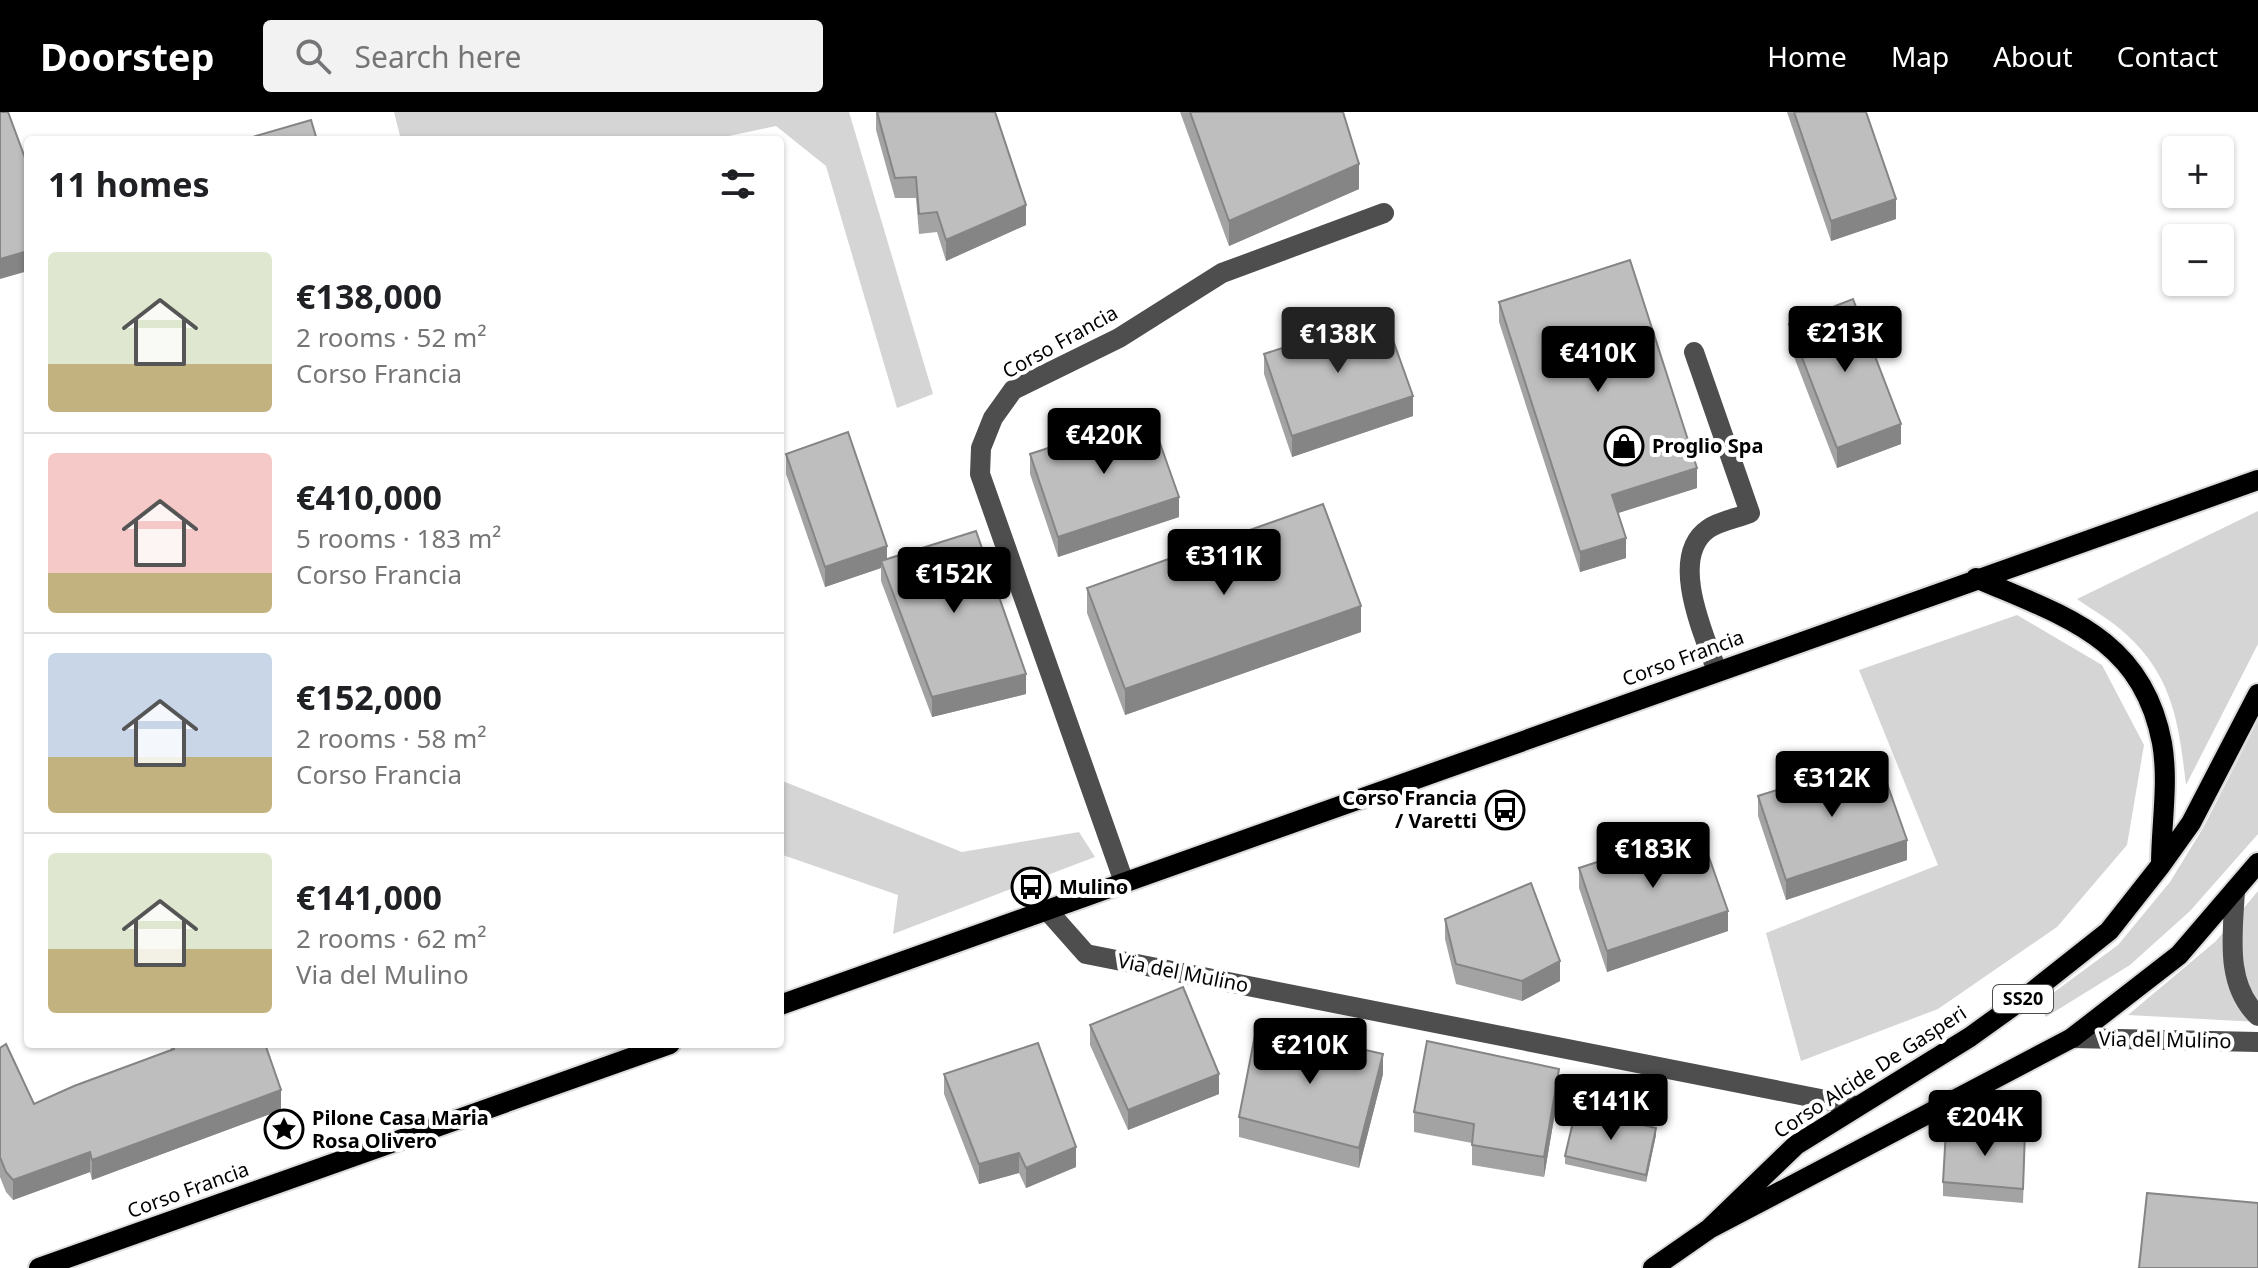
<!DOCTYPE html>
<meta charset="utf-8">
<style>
body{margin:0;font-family:"Noto Sans",sans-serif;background:#f2f2f2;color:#202124;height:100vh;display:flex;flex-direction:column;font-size:30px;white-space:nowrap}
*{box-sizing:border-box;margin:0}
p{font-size:26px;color:#757577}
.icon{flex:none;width:44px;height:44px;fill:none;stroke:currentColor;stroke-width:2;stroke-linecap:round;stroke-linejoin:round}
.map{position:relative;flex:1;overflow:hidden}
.drawer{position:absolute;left:24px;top:24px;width:760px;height:912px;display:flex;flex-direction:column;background:#fff;border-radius:8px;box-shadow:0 2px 6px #0004}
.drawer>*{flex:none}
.tools{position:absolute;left:2162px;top:24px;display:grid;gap:16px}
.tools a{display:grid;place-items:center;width:72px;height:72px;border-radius:8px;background:#fff;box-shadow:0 2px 6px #0004;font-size:40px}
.price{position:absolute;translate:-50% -68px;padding:0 18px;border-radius:8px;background:#000;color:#fff;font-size:26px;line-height:52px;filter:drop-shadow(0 2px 4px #0008)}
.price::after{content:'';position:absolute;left:50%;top:48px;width:24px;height:18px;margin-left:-12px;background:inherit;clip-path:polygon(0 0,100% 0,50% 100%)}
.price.on{background:#222;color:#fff}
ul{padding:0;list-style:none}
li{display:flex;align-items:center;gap:24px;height:200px;padding:0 24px}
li+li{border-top:2px solid #e0e0e0}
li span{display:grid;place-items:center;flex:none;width:224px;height:160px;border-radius:8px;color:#555}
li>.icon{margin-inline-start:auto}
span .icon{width:96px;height:96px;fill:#fffc;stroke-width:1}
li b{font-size:34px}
h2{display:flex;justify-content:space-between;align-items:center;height:96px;padding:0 24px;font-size:34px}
header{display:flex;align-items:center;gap:48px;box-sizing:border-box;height:112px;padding:0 40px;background:#000;color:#fff}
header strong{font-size:38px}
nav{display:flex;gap:44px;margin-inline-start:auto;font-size:28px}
.search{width:560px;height:72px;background:#f2f2f2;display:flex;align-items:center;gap:20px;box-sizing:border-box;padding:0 28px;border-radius:8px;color:#757577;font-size:30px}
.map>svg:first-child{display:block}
</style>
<header>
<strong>Doorstep</strong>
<div class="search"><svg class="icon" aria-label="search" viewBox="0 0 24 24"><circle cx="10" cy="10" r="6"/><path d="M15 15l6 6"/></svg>Search here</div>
<nav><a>Home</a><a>Map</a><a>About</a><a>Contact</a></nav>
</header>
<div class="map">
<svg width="2258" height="1156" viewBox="0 0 2258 1156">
<rect width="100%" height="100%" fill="#fff"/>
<!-- green -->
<path fill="#d5d5d5" d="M394,0H849L933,282L897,296L826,54L776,14L710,28H401Z
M2258,399V532L2186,673C2179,614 2174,567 2128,524C2114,510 2094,499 2077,487Z
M2017,503L2102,553L2144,633L2127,733L2057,815L1938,897L1801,949L1766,821L1938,753L1859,558Z
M2258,608V722L2190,799L2130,853L2046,905L2038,892L2118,833L2170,770L2203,716Z
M780,668L962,740L1079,720L1095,745L893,822L898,783L780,742Z
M2258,779V910L2128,903L2216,829Z"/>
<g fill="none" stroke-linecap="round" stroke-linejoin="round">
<defs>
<path id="major" d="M1976,466C2063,504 2142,525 2162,631C2169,671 2161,713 2161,753
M780,893L2258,368
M1709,1117L1796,1033L1970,925L2027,884L2109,819L2161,753L2191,711L2258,582
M39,1156L670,932
M1653,1156L1709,1117L2072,926L2179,843L2258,751"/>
</defs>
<!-- major casing -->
<use href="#major" stroke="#dbdbdb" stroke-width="24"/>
<!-- minor -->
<path stroke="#4e4e4e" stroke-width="20" d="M1694,240L1750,401C1738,406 1719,409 1708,417C1668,445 1704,523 1717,559
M1124,770L980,362L981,336L993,306L1013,278L1119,226L1222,161L1384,101
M2235,778C2233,820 2224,872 2258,904
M1047,798L1086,842L1856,994
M2072,926L2258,930"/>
<!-- major -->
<use href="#major" stroke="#000" stroke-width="20"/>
</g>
<!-- wall -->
<path fill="#a3a3a3" d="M876,0L1026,113L946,149L937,120L919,122L916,86H895L876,18Z
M1180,0H1343L1359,77L1229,134Z
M1787,0H1866L1896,107L1831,129Z
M1499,190L1697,376L1618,401L1626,446L1580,460L1499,210Z
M1789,212L1901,332L1837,356L1789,232Z
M1264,242L1413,304L1292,345L1264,262Z
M786,342L887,447L1026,582L932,605L881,469V456L825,475L786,362Z
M1030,342L1179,405L1058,445L1030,362Z
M1087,476L1361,520L1125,603L1087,501Z
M1758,684L1907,748L1786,788L1758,704Z
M1579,756L1728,819L1607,860L1579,776Z
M1445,807L1560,869L1522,889L1456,872L1445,827Z
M1090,913L1219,982L1128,1018L1090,933Z
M170,932H265L281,998L92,1068L90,1060L13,1088L6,1080L0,1065V936L34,992L171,938Z
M944,962L1076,1055L1026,1076L1019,1061L979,1072L944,982Z
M1383,962L1359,1056L1239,1025V1005Z
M1559,977L1544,1065L1472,1053V1031L1414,1020V1000Z
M1656,1023L1646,1070L1565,1052V1044Z
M2025,1033L2023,1091L1943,1084V1070Z"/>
<!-- shaded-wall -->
<path fill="#858585" d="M1359,52V77L1229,134V109Z
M1896,87V107L1831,129V109Z
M1026,93V113L946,149V128Z
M28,139V159L0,167V147Z
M1413,284V304L1292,345V324Z
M1901,312V332L1837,356V336Z
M1697,356V376L1612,403V383Z
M1179,385V405L1058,445V425Z
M1626,426V446L1580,460V440Z
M887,434V454L881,449V456L825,475V455Z
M1361,494V520L1125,603V577Z
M1026,562V582L932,605V585Z
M1907,728V748L1786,788V768Z
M1728,799V819L1607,860V839Z
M1560,849V869L1522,889V869Z
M1383,942V962L1359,1056V1036Z
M1559,957V977L1544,1065V1045Z
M1219,962V982L1128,1018V998Z
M281,978V998L92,1068V1048Z
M1656,1016V1023L1646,1070V1063Z
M1076,1035V1055L1026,1076V1056Z
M90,1040V1060L13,1088V1068Z
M1019,1041V1061L979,1072V1052Z"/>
<!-- building -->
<path fill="#bebebe" stroke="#858585" stroke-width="2" d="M0,0H8L28,54V139L0,147Z
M877,0H995L1026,93L946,128L937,100L919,102L916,65L895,66Z
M1190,0H1343L1359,52L1229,109Z
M1794,0H1866L1896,87L1831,109Z
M311,8L317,28H242Z
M1630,148L1697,356L1612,383L1626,426L1580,440L1499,190Z
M1853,187L1901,312L1837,336L1789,212Z
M1384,203L1413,284L1292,324L1264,242Z
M1150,303L1179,385L1058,425L1030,342Z
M848,320L887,434L825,455L786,342Z
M1323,392L1361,494L1125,577L1087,476Z
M976,419L1026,562L932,585L881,449Z
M1878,646L1907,728L1786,768L1758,684Z
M1699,717L1728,799L1607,839L1579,756Z
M1531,771L1560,849L1522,869L1456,852L1445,807Z
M1183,875L1219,962L1128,998L1090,913Z
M1257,913L1383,942L1359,1036L1239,1005Z
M1427,929L1559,957L1544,1045L1472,1033L1474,1012L1414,1000Z
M1038,931L1076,1035L1026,1056L1019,1041L979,1052L944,962Z
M6,932L34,992L74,974L174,937L173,932H265L281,978L92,1048L90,1040L13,1068L6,1060L0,1045V936Z
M1576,997L1656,1016L1646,1063L1565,1044Z
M1946,1018L2025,1019L2023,1077L1943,1070Z
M2147,1081L2258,1091V1156H2139Z"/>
<!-- icons -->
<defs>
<symbol id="shop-ring" viewBox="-11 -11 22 22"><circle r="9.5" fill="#fff" stroke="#000" stroke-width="1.5"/><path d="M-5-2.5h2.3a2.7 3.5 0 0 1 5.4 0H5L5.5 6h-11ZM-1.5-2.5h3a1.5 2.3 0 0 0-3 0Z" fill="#000"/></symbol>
<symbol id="bus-ring" viewBox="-11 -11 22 22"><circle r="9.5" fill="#fff" stroke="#000" stroke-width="1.5"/><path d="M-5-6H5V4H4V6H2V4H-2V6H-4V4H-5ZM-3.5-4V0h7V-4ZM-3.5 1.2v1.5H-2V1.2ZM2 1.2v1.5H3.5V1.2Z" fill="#000"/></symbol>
<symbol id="sight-ring" viewBox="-11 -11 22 22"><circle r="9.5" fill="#fff" stroke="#000" stroke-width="1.5"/><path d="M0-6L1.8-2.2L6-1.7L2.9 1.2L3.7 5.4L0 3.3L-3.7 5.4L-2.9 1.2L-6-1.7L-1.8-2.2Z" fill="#000"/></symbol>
</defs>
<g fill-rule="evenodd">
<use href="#shop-ring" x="1602" y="312" width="44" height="44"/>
<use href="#bus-ring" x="1483" y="676" width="44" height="44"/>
<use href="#bus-ring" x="1009" y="753" width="44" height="44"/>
<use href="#sight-ring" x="262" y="995" width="44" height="44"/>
</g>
<g text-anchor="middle" stroke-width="8" stroke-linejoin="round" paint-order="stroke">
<!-- shield labels -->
<rect fill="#fff" stroke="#4c4c4c" stroke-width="2" x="1993" y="873" width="60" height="28" rx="6"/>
<g font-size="18" font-weight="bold" fill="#000">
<text x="2023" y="893">SS20</text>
</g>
<!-- street labels -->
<g font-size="20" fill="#000" stroke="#fff">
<text transform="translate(1060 230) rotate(-29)" y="7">Corso Francia</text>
<text transform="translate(1683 546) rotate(-20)" y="7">Corso Francia</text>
<text transform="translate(1183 861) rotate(11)" y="7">Via del Mulino</text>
<text transform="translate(2165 928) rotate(1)" y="7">Via del Mulino</text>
<text transform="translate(1870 960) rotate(-33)" y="7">Corso Alcide De Gasperi</text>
<text transform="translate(188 1078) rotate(-20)" y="7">Corso Francia</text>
</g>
<!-- poi labels -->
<g font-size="20" font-weight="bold" fill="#000" stroke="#fff" text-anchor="start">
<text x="1652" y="341">Proglio Spa</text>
<text x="1477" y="693" text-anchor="end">Corso Francia<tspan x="1477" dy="23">/ Varetti</tspan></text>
<text x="1059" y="782">Mulino</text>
<text x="312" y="1013">Pilone Casa Maria<tspan x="312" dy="23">Rosa Olivero</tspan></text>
</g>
</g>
</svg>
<div class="tools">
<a>+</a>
<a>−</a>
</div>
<b class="price" style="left:1845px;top:262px">€213K</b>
<b class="price on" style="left:1338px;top:263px">€138K</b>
<b class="price" style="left:1598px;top:282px">€410K</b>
<b class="price" style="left:1104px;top:364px">€420K</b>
<b class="price" style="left:1224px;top:485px">€311K</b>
<b class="price" style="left:954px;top:503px">€152K</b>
<b class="price" style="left:1832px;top:707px">€312K</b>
<b class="price" style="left:1653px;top:778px">€183K</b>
<b class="price" style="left:1310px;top:974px">€210K</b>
<b class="price" style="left:1611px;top:1030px">€141K</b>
<b class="price" style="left:1985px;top:1046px">€204K</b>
<section class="drawer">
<h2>11 homes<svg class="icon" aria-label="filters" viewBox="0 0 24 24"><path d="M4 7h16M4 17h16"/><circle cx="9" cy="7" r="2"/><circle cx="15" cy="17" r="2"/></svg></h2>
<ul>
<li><span style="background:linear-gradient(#dfe7d0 70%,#c2b280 0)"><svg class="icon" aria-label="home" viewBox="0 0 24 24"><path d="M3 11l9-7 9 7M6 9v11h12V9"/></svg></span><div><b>€138,000</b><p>2 rooms · 52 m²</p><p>Corso Francia</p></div></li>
<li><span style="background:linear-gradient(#f6c9c9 75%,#c2b280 0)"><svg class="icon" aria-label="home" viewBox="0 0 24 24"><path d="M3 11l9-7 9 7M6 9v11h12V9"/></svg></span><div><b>€410,000</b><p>5 rooms · 183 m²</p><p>Corso Francia</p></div></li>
<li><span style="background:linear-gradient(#c9d6e8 65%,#c2b280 0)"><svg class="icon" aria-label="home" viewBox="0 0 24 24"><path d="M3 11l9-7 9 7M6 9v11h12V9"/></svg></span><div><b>€152,000</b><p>2 rooms · 58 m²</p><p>Corso Francia</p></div></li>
<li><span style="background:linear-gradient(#dfe7d0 60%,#c2b280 0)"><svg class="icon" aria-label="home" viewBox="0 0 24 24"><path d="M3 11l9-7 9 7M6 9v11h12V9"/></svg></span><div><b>€141,000</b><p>2 rooms · 62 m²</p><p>Via del Mulino</p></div></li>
</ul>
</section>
</div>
